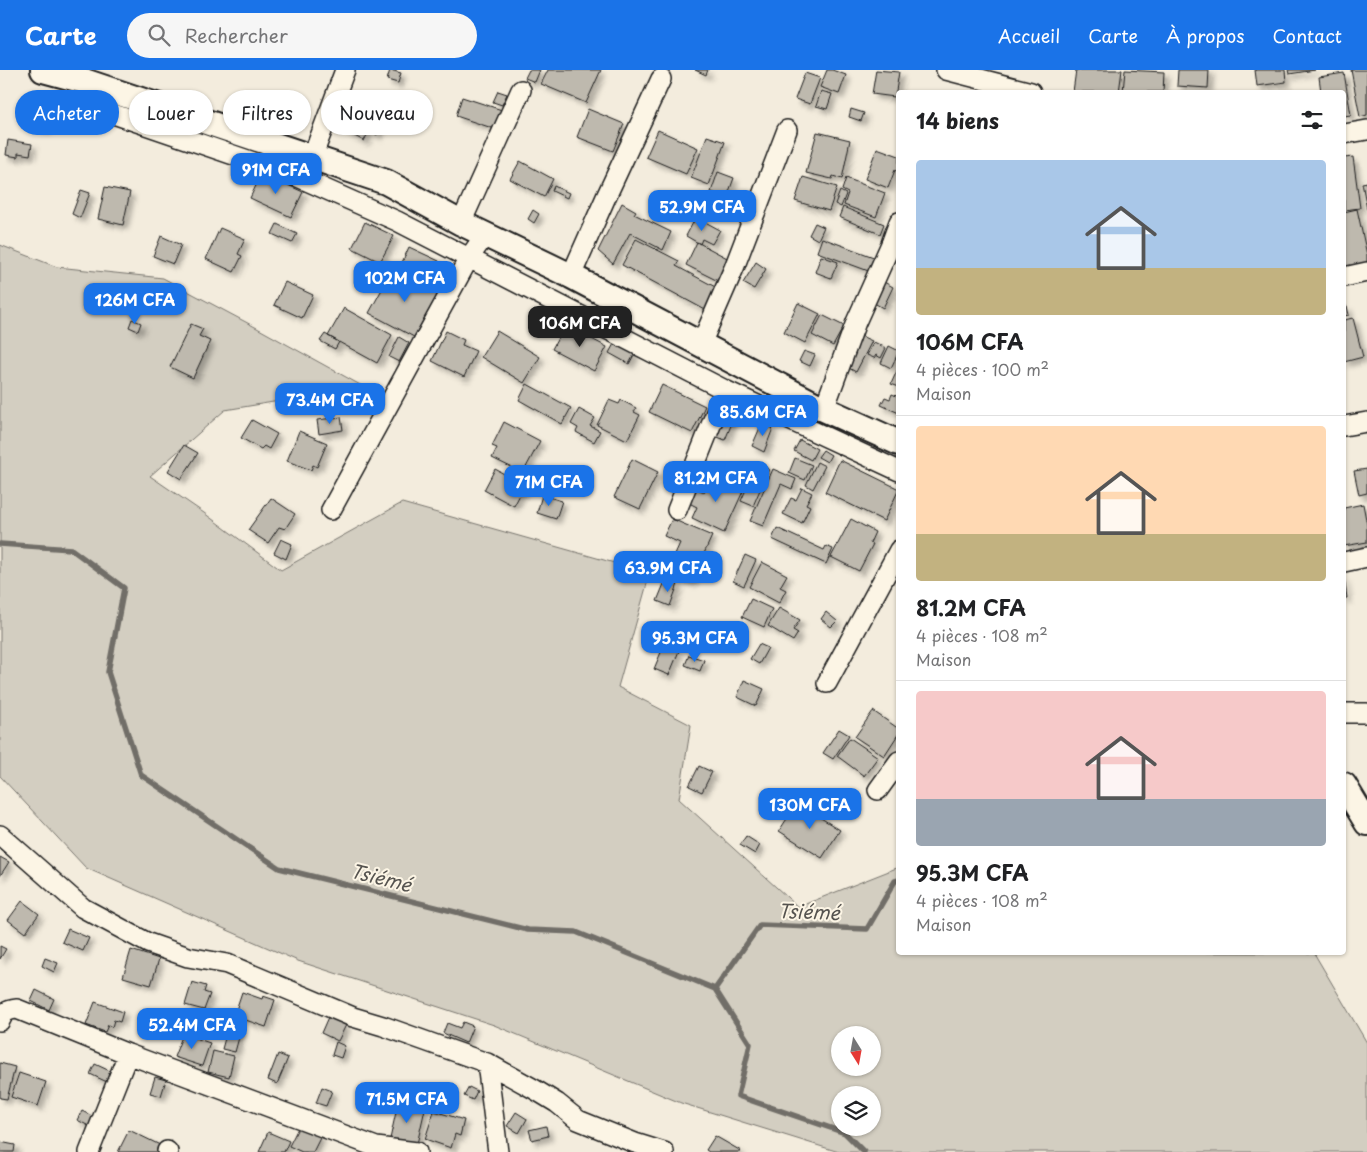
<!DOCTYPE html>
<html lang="fr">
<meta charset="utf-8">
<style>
body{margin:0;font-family:"Playpen Sans",sans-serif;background:#f6f6f6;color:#202124;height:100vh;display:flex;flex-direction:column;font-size:19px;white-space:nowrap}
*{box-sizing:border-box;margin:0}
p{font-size:16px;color:#757577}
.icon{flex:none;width:28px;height:28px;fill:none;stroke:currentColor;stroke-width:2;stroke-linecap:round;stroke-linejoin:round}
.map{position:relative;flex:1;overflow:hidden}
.panel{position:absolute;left:896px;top:20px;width:450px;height:865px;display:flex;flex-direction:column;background:#fff;border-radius:5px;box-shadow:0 1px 4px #0004}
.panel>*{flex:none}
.top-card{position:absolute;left:15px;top:20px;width:475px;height:45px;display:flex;gap:10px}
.needle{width:32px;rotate:169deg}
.fabs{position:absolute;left:831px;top:956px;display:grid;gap:10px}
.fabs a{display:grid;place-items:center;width:50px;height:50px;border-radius:50%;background:#fff;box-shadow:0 1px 4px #0004;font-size:25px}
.price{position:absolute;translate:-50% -42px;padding:0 11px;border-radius:10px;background:#1a73e8;color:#fff;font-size:16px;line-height:32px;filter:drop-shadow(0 1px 2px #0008)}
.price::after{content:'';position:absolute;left:50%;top:30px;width:15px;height:11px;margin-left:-8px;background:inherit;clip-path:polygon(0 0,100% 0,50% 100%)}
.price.current{background:#222;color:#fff}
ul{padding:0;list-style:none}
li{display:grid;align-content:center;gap:10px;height:265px;padding:0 20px}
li+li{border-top:1px solid #e0e0e0}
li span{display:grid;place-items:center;height:155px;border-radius:5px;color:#555}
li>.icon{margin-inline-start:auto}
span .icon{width:90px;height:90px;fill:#fffc;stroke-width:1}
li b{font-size:21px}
h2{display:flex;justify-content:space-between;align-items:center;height:60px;padding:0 20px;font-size:21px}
.tag{padding:0 18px;border-radius:22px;background:#fff;box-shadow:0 1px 4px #0004;font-size:18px;line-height:45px}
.tag.current{background:#1a73e8;color:#fff}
header{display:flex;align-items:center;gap:30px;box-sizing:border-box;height:70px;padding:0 25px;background:#1a73e8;color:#fff}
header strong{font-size:24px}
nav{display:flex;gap:28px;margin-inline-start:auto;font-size:18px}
.search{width:350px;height:45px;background:#f6f6f6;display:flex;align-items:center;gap:12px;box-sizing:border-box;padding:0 18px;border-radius:28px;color:#757577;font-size:19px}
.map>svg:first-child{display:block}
</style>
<header>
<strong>Carte</strong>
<div class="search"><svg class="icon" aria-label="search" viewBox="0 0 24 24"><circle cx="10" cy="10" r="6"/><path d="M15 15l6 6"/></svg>Rechercher</div>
<nav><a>Accueil</a><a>Carte</a><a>À propos</a><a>Contact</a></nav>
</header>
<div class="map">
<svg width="1367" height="1082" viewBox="0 0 1367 1082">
<defs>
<filter id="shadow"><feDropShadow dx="4.5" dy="4.5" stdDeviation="2.5" flood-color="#0004"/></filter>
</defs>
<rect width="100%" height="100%" fill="#f3ecdd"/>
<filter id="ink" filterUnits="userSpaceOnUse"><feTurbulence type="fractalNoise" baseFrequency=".02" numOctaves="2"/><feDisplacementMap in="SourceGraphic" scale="10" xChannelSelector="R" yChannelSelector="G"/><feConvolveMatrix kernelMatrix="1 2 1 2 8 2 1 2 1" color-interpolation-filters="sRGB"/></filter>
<g filter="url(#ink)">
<!-- green -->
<path fill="#d3cec1" stroke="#78756e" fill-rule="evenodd" d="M0,175L57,197L163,208L257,258L364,317L225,340L150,406L204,443L281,500L402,433L650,503L618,617L691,655L679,729L798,837L899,797V882L1314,883L1367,973V1082H839L681,1033L494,955L298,891L86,798L0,706ZM840,965H872V998H840ZM840,1025H872V1058H840Z"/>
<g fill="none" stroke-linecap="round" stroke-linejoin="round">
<!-- stream -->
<path stroke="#716e68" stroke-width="5.5" d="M0,474L71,479L124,518L108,602L141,705L279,798L528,860L576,862L715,919L760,855L867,859L895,811L899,810
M715,919L750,974L738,1026L845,1063L864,1082"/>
</g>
<!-- building -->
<path fill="#beb9ae" stroke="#1c1c1c" filter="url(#shadow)" d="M390,0L401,3L398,13L387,10Z
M529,0H540L535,12L525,8Z
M548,0H601L586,33L541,14Z
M695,0H708L706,5Z
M827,0H832L846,5L839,24L820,17Z
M876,0L899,2L895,27L872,24Z
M1076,0H1122L1119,22H1073Z
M1125,0L1164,2L1163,22H1123Z
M1178,0H1209L1208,18L1177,16Z
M1255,0H1285L1286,12L1257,16Z
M1288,0H1315L1289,4Z
M1351,0H1367V45L1360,47Z
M805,3L820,8L810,34L795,29Z
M1344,3L1351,45L1344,46V22H1321L1319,7Z
M498,21L507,24L502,35L493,32Z
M821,21L832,24L827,39L816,36Z
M462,27L505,41L498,60L456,46Z
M588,39L624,54L613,81L577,67Z
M851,39L864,43L861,51L849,47Z
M354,45L372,55L364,71L345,61Z
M41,49L49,51L46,60L39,58Z
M376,54L381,56L377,65L372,62Z
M658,60L698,78L686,104L646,87Z
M817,62L850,70L842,109L833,106L832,109L806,103Z
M707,66L725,72L709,115L691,108Z
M8,70L32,74L30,85L18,83V87L6,85Z
M877,78L899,86V102L895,100L888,118L865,109Z
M1353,87L1360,138L1344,140V88Z
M520,91L553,109L544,127L510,109Z
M718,102L734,108L727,127L711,122Z
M262,103L303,122L291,147L250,128Z
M803,107L837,117L829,141L795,131Z
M846,108L885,123L876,147L844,135L848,123L842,120Z
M1367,112V139L1362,113Z
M554,116L569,123L567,128L552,121Z
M105,117L130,122L123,155L98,149Z
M81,120L90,123L80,148L72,144Z
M840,121L846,124L841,137L835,134Z
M622,133L636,141L634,144L671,162L663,180L630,163L613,194L598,181Z
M843,137L884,154L880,164L839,147Z
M1357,139L1367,185V203L1344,208V142Z
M533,140L539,144L534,153L528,149Z
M696,147L720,160L712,174L702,169L700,174L686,166Z
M365,152L394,166L380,192L352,178Z
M815,153L824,157L818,170L809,165Z
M277,154L297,164L292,173L272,164Z
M220,158L245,169L238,184L242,186L234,202L206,189Z
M161,166L181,175L173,194L153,186Z
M822,168L879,189L874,203L817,182Z
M636,169L679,191L676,196L721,220L709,242L622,195Z
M697,172L729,189L718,211L686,195Z
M409,177L439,191L430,211L400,197Z
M821,186L838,192L831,208L815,202Z
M756,192L766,199L754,219L743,213Z
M392,201L427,220L433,210L443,215L414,267L369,243Z
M285,212L313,225L302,248L274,235Z
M884,212L893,217L883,238L874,233Z
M798,233L820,244L805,273L784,262Z
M1347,236L1349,245L1344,246V237Z
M344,238L392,265L377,293L328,266Z
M822,245L844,256L833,276L812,265Z
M1353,248L1363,287L1344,292V250Z
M132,249L141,253L138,261L129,257Z
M191,254L203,259L199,266L210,271L193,308L170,297Z
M565,255L607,277L594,301L552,279Z
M446,261L464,270L462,275L476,281L464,307L432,291Z
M497,261L540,287L524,313L481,287Z
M325,264L339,272L335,279L320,271Z
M861,266L872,271L856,302L845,296Z
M399,267L409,273L399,292L389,287Z
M615,272L635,283L629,294L609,283Z
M874,272L886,278L881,288L876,285L874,288L867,285Z
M889,276L899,281L891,298L881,293Z
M804,281L815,285L810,296L799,291Z
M899,296V317L891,314Z
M527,314L571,338L562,354L519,330Z
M662,315L705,336L692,363L649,342Z
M892,324L899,327V343L881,335L885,327L890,329Z
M609,330L619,334L621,330L636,338L634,342L640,345L627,370L597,355Z
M579,339L595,348L590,356L600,361L594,372L576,362L578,358L571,354Z
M723,344L734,348L725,370L715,366Z
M341,347L343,360L319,364L317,350Z
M252,350L277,364L269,379L264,376L261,379L241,368Z
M504,352L540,371L523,403L492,388L497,378L492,376Z
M762,353L773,358L764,382L752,376Z
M299,361L327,373L317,397L313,395L311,400L287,391Z
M800,370L817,379L811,390L794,381Z
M184,375L198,383L181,409L168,401Z
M823,380L831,385L827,392L818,387Z
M795,388L812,395L805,410L789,403Z
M632,389L658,402L640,439L614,427Z
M840,390L899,419L884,451L825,422Z
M817,392L825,396L813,419L806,415Z
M757,394L769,399L753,436L741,431Z
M495,399L525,415L514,436L484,420Z
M773,399L796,409L792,419L781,414L763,456L750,451Z
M1367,399V423L1359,425L1354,401Z
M715,406L744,419L724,463L692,448L697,437L687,432L693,417L704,422L708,412L712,414Z
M802,418L812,423L806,434L810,436L802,453L783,444L791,428L796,430Z
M542,425L562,431L556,449L537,443Z
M271,428L295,444L285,459L279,457L268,473L248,460Z
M1363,434L1367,455V472L1344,476V438Z
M672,449L712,466L691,512L667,502L680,473L664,466Z
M851,449L875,462L870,473L873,474L859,501L831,487Z
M777,458L824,480L826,476L833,479L826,494L772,469Z
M281,469L292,474L286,489L274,483Z
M745,485L756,490L744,516L733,511Z
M762,492L787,505L780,517L786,520L779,533L749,517Z
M1344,507L1347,528H1344Z
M666,509L678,514L670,536L657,531Z
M751,529L772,539L764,557L742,547Z
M779,538L800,550L793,560L798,563L793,571L768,556Z
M826,542L837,551L831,557L821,549Z
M759,574L768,578L759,594L750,589Z
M664,575L679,581L669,605L654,599Z
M689,585L704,590L700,601L685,595Z
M744,610L764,619L756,636L737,627Z
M873,641L899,659V663L884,686L855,667Z
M839,659L849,665L833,689L823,683Z
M850,668L878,687L864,706L837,686Z
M699,696L712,702L702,722L689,716Z
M797,733L840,760L822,788L779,761Z
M746,766L760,775L755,784L740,775Z
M0,787L9,792L0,806Z
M22,831L39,844L25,863L8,850Z
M68,859L89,868L83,881L62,872Z
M0,876L6,879L0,889Z
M131,880L159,889L151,915L123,907Z
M45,888L58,893L54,902L42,896Z
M192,912L206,916L204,922L210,924L204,940L185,935Z
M36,920L54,929L49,940L31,931Z
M242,922L262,929L263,926L275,930L266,957L234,946Z
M95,932L123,942L120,952L114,950L112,957L108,955L105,962L86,955Z
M328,947L346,955L338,971L321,963Z
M463,952L473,956L466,973L443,963L447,953L460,958Z
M228,957L241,960L235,982L222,979Z
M183,964L210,973L202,996L174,987Z
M336,972L345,976L341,988L332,985Z
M213,981L234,986L229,1007L208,1002Z
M278,984L288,988L277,1014L268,1010Z
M0,993L15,997L7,1029L0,1028Z
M95,994L112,1002L107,1012L90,1004Z
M19,1003L46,1012L38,1036L11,1027Z
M155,1007L166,1010L161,1026L150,1023Z
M399,1015L408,1019L405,1024L396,1020Z
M322,1017L332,1021L326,1036L316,1033Z
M469,1017L477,1021L473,1030L464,1026Z
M398,1033L425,1039L417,1074L390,1069Z
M82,1041L94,1047L89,1056L77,1050Z
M434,1041L464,1050L460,1066L455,1064L451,1078L425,1069Z
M516,1042L527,1049L519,1063L507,1056Z
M299,1056L321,1066L313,1082H302L289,1076Z
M546,1056L548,1066L532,1070L529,1060Z
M129,1060L162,1076L159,1082H118Z
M268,1062L289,1071L284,1082H259Z
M715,1066L741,1081L740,1082H709L706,1080Z
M0,1072L15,1075L14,1082H0Z"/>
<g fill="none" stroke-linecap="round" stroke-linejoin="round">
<defs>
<path id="minor" d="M946,0L1031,22
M84,11L96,38L298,107L397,151L725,320L899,401
M1344,64L1367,60
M312,88L345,0
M461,153L521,20
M571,206L606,127L661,9
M1344,207L1367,202
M701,274L734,198L787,60
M824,339L856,252L891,174L899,152
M1344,356L1367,352
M331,440L469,188L485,165
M677,440L725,320
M1344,492L1367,487
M827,613L899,480
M1344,643H1367
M878,720L899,691
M0,765L83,838L148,873L188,887L227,894L353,947L383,956L487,993L534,1019L557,1033L578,1050L635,1073L664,1082
M0,951C4,942 7,940 17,939L128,984L376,1077L417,1082
M487,993L498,1082
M167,1081L168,1082
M89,1082L128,984"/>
<path id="major" d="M43,0L84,11L386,112L461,153L571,206L824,339L899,373
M1344,715L1367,753"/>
</defs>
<!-- minor casing -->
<use href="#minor" stroke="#1c1c1c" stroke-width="22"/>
<!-- major casing -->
<use href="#major" stroke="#1c1c1c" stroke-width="28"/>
<!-- minor -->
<use href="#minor" stroke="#fcf5e5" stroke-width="19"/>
<!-- major -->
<use href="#major" stroke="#fcf5e5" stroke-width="24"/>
</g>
</g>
<g text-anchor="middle" stroke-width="4" stroke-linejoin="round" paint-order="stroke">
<!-- water labels -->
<g font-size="19" font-style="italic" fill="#55534f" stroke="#fcf5e5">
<text transform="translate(381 808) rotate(14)" y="7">Tsiémé</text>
<text transform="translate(809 842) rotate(2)" y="7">Tsiémé</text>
</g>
</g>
</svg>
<div class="fabs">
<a><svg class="needle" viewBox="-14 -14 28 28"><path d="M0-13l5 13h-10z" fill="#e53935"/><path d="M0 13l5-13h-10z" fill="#757577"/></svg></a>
<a><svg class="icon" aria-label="layers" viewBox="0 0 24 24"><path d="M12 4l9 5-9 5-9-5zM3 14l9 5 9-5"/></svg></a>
</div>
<b class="price" style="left:276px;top:125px">91M CFA</b>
<b class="price" style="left:702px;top:162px">52.9M CFA</b>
<b class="price" style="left:405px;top:233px">102M CFA</b>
<b class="price" style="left:135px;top:255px">126M CFA</b>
<b class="price current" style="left:580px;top:278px">106M CFA</b>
<b class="price" style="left:330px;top:355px">73.4M CFA</b>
<b class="price" style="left:763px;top:367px">85.6M CFA</b>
<b class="price" style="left:716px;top:433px">81.2M CFA</b>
<b class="price" style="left:549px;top:437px">71M CFA</b>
<b class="price" style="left:668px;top:523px">63.9M CFA</b>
<b class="price" style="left:695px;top:593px">95.3M CFA</b>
<b class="price" style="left:810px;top:760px">130M CFA</b>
<b class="price" style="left:192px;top:980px">52.4M CFA</b>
<b class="price" style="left:407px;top:1054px">71.5M CFA</b>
<div class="top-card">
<a class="tag current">Acheter</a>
<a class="tag">Louer</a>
<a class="tag">Filtres</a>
<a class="tag">Nouveau</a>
</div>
<section class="panel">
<h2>14 biens<svg class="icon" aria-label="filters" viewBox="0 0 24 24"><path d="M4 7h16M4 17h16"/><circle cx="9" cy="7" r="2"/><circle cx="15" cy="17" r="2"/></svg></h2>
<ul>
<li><span style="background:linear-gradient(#a9c7e8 70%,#c2b280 0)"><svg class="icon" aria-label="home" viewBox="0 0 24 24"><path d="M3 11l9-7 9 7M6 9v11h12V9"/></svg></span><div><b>106M CFA</b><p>4 pièces · 100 m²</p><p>Maison</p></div></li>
<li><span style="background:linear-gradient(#ffd9b3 70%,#c2b280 0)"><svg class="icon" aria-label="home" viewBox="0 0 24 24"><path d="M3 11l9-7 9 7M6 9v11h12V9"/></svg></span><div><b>81.2M CFA</b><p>4 pièces · 108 m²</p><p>Maison</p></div></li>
<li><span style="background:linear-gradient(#f6c9c9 70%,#9aa5b1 0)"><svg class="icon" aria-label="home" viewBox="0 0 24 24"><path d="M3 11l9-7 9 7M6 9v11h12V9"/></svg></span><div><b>95.3M CFA</b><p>4 pièces · 108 m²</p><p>Maison</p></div></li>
</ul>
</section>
</div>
